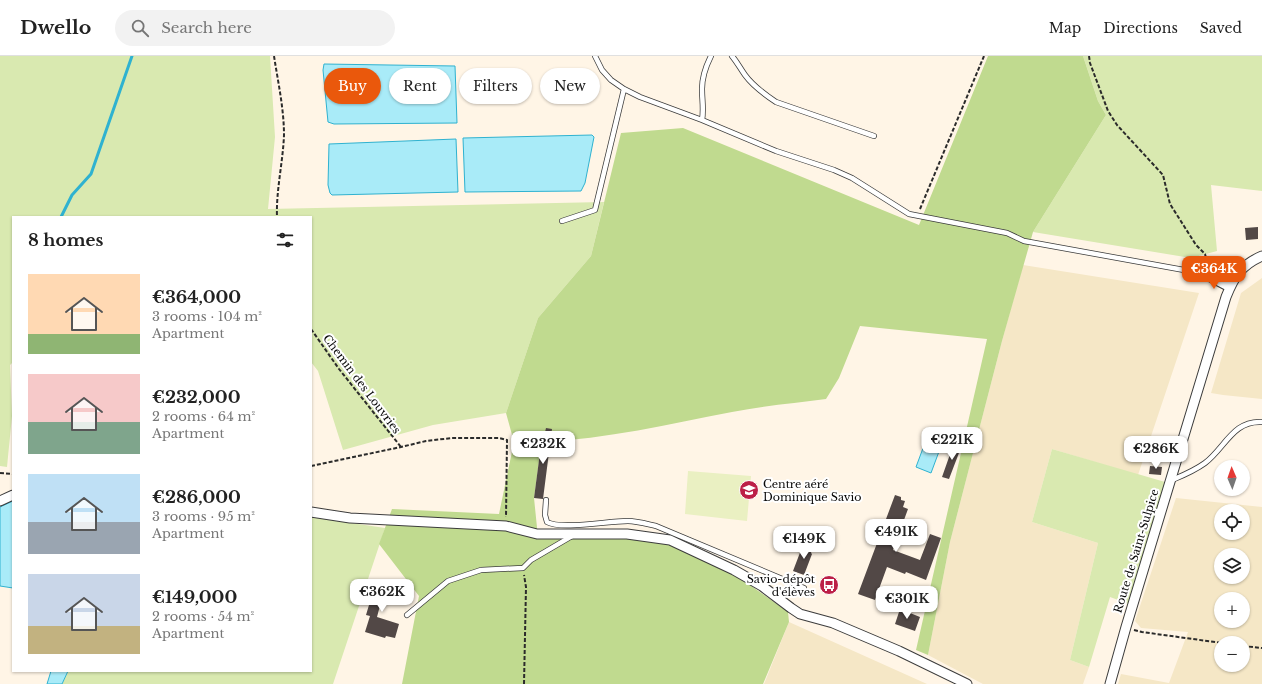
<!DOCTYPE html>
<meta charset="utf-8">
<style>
body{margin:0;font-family:"Libre Baskerville",serif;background:#f2f2f2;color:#222;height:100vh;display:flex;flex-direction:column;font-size:15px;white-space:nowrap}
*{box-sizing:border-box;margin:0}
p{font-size:13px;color:#767676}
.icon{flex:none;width:22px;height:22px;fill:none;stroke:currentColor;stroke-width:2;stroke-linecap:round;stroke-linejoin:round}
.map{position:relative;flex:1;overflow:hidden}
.side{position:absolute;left:12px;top:160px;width:300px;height:456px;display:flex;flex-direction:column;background:#fff;border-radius:0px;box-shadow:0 1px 3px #0004}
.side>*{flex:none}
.hud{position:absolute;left:324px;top:12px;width:380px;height:36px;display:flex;gap:8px}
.needle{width:26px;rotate:358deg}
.buttons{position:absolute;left:1214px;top:404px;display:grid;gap:8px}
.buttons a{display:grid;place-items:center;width:36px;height:36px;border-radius:50%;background:#fff;box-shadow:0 1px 3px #0004;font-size:20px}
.price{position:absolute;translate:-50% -34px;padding:0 9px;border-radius:8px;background:#fff;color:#222;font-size:13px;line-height:26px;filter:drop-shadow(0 1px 2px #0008)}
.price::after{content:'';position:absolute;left:50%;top:24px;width:12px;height:9px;margin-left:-6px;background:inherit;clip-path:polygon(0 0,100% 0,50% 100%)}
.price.selected{background:#ea580c;color:#fff}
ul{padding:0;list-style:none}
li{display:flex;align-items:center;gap:12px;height:100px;padding:0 16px}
li span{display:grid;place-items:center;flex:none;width:112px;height:80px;border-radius:0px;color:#555}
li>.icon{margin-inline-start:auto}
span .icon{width:48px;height:48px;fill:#fffc;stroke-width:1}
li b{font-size:17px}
h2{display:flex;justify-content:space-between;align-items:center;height:48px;padding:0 16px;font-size:17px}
.chip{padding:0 14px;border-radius:18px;background:#fff;box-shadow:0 1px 3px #0004;font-size:14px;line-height:36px}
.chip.selected{background:#ea580c;color:#fff}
header{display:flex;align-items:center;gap:24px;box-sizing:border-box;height:56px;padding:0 20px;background:#fff;border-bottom:1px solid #e0e0e0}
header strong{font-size:19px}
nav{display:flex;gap:22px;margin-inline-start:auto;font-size:14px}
.search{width:280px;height:36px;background:#f2f2f2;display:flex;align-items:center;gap:10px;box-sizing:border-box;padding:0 14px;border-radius:22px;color:#767676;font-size:15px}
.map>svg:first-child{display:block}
</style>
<header>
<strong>Dwello</strong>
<div class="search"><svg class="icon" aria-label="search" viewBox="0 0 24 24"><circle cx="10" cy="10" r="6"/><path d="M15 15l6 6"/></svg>Search here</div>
<nav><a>Map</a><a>Directions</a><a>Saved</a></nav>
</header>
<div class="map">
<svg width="1262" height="628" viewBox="0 0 1262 628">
<rect width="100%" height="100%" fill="#fff5e6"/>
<!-- farmland -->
<path fill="#f5e7c6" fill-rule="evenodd" d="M1023,209L1199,237L1138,419L1052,393L1032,466L1098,487L1070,604L1089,611L1083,628H983L928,599L950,486L1002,285Z
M1262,222V343L1223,339L1211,337L1241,237Z
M1176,442L1262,451V628H1118L1121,618L1169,627L1188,576L1141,572L1135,565ZM1221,455H1243V477H1221ZM1221,499H1243V521H1221ZM1221,543H1243V565H1221ZM1221,587H1243V609H1221Z
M789,566L927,628H764Z"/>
<!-- green -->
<path fill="#d9e9b0" d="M0,0H270L275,81L268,153L604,146L591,200L538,262L506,357L433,369L343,394L318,315L311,306V161H13V306L10,309L12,360L7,411L0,410Z
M1083,0H1262V135L1211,129L1217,195L1191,202L1033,176L1106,59L1098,45Z
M1052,393L1165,426L1129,548L1110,541L1089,611L1070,604L1098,487L1032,466Z
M311,461L385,472L333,628H62L68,615H311Z"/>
<!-- forest -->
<path fill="#c0da8f" d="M988,0H1083L1098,45L1106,59L1033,176L1002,285L950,486L928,599L916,594L987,283L860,270L839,322L826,343C795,347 763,350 732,356C670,368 606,383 543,386L542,389L541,390L534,442L538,481L627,482L670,488L740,522L788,556L789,566L763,628H402L419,540L379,488L392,453L499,458L514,386L506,357L538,262L591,200L621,77L683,72L919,169Z"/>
<!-- pitch -->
<path fill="#eaf0c2" d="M688,415L751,420L747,465L685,458Z"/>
<!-- water -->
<path fill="#a9ebf8" stroke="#2fb2d0" d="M324,8L455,10L457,67L334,68L328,66L323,14Z
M592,79L594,81L585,127L581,135L465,136L463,82Z
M456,83L458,136L332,139L330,137L328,129L329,88Z
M929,376L944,382L931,417L916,411Z
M13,445V532L0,530V451Z
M51,615H68L62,628H47Z"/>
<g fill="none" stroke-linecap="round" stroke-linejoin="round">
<!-- stream -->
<path stroke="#2fb2d0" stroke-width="3" d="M61,161L72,139L91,118L132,0"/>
</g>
<!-- building -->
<path fill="#524846" d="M1258,171V183L1246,184L1245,172Z
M546,372L552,373L543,443L534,442L541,389H542Z
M954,387L962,389L949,423L942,421Z
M1150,410L1162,411L1161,419L1149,418Z
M895,439L901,441V444L905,445L903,451L908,453L893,494L920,504L930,478L941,482L926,524L906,516L905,518L887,511L875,544L858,538Z
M805,487L813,490L811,497L812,498L804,519L793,515L801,494H803Z
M375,529L403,537L400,547L382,542L377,561L399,568L395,582L386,580L385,582L365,576L370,560L366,559Z
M900,553L920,561L915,575L895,568Z"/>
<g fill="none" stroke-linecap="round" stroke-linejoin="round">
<defs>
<path id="service" d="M595,0L602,14L611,24L624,33L640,41L702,64L776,95L834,114L852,122L909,158L1007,177L1024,185L1195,216L1207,219
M732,0C737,6 740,12 745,19C753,30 764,38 776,46L874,80
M702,64C704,54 702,44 702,33C702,22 706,10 711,0
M562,165L595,154L624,33
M1172,424C1184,419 1194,415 1205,407C1225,392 1233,364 1262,366
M546,444L545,459L547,466C561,474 608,465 628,465C637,465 647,468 656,470L804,532
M407,559L448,525L481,514L523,512L531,504L572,480"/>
<path id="minor" d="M1207,219L1230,231
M0,445L13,439
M311,456L350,462L506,470L537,478H627L670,484L734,514L762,530L791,552L800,558L833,567L899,595L967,628
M1110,628L1126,571L1226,241C1234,221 1241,209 1262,200"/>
</defs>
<!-- service casing -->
<use href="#service" stroke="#3c3c3c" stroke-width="6"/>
<!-- minor casing -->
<use href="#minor" stroke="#3c3c3c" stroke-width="11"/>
<!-- path -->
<path stroke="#2b2b2b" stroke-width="2" stroke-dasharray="4 2" stroke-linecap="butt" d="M274,0C278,26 284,53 284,79C283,106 276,134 277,161
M1089,0L1090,7L1108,55L1117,69L1163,119L1170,148L1196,189L1205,198L1207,206V211
M920,153L984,0
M311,273L339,313L401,391
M311,410L401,391L426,385L452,382H499L507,384L506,461
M0,417L13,418
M1134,574L1142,576L1222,587
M1243,590L1262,592
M524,628L526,531L524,519"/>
<!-- service -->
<use href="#service" stroke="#fff" stroke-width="4.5"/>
<!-- minor -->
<use href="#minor" stroke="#fff" stroke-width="9"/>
</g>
<!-- icons -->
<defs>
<symbol id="school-disc" viewBox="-11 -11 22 22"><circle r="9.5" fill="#bc1f47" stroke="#fff"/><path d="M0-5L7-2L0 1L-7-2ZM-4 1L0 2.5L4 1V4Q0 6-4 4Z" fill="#fff"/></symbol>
<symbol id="bus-disc" viewBox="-11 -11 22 22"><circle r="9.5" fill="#bc1f47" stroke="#fff"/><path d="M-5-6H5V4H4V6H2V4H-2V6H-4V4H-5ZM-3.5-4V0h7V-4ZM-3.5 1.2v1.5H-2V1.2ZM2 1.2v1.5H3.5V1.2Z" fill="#fff"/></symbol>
</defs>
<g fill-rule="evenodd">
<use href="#school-disc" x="738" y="423" width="22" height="22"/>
<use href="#bus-disc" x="818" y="518" width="22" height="22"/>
</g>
<g text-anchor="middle" stroke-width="4" stroke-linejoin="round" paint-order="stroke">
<!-- street labels -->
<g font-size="11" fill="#090909" stroke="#fff">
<text transform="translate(362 328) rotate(53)" y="4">Chemin des Louvries</text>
<text transform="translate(1136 495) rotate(-73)" y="4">Route de Saint-Sulpice</text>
</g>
<!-- poi labels -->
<g font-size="11" fill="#090909" stroke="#fff" text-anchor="start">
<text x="763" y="432">Centre aéré<tspan x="763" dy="13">Dominique Savio</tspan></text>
<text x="815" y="527" text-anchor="end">Savio-dépôt<tspan x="815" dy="13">d'élèves</tspan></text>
</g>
</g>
</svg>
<div class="buttons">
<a><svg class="needle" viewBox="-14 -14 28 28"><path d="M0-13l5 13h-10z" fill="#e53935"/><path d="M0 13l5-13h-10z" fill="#767676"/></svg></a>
<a><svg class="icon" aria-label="locate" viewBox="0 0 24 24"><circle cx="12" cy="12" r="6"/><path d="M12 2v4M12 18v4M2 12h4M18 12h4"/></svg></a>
<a><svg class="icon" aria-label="layers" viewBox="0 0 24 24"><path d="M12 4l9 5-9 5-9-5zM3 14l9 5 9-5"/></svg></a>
<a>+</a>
<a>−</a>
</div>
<b class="price selected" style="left:1214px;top:234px">€364K</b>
<b class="price" style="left:952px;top:405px">€221K</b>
<b class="price" style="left:543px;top:409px">€232K</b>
<b class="price" style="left:1156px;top:414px">€286K</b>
<b class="price" style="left:896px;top:497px">€491K</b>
<b class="price" style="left:804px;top:504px">€149K</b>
<b class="price" style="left:382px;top:557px">€362K</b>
<b class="price" style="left:907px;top:564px">€301K</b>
<div class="hud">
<a class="chip selected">Buy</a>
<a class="chip">Rent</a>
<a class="chip">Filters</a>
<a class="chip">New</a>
</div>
<section class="side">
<h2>8 homes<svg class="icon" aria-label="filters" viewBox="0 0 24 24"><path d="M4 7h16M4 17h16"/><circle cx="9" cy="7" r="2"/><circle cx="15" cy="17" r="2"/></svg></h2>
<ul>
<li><span style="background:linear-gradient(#ffd9b3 75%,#8fb573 0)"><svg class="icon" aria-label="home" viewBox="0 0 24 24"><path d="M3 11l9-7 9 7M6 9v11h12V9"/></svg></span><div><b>€364,000</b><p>3 rooms · 104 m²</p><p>Apartment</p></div></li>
<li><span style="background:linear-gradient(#f6c9c9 60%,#7fa58c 0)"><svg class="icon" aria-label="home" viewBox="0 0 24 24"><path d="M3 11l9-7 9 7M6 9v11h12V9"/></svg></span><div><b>€232,000</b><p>2 rooms · 64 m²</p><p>Apartment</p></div></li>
<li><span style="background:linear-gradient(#bfe0f5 60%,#9aa5b1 0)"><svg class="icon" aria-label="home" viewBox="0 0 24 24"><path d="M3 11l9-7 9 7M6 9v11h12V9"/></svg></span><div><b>€286,000</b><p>3 rooms · 95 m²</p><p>Apartment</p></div></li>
<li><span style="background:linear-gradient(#c9d6e8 65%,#c2b280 0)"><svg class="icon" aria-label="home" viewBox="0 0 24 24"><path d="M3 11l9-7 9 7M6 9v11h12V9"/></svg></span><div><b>€149,000</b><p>2 rooms · 54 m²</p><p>Apartment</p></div></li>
</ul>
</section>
</div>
